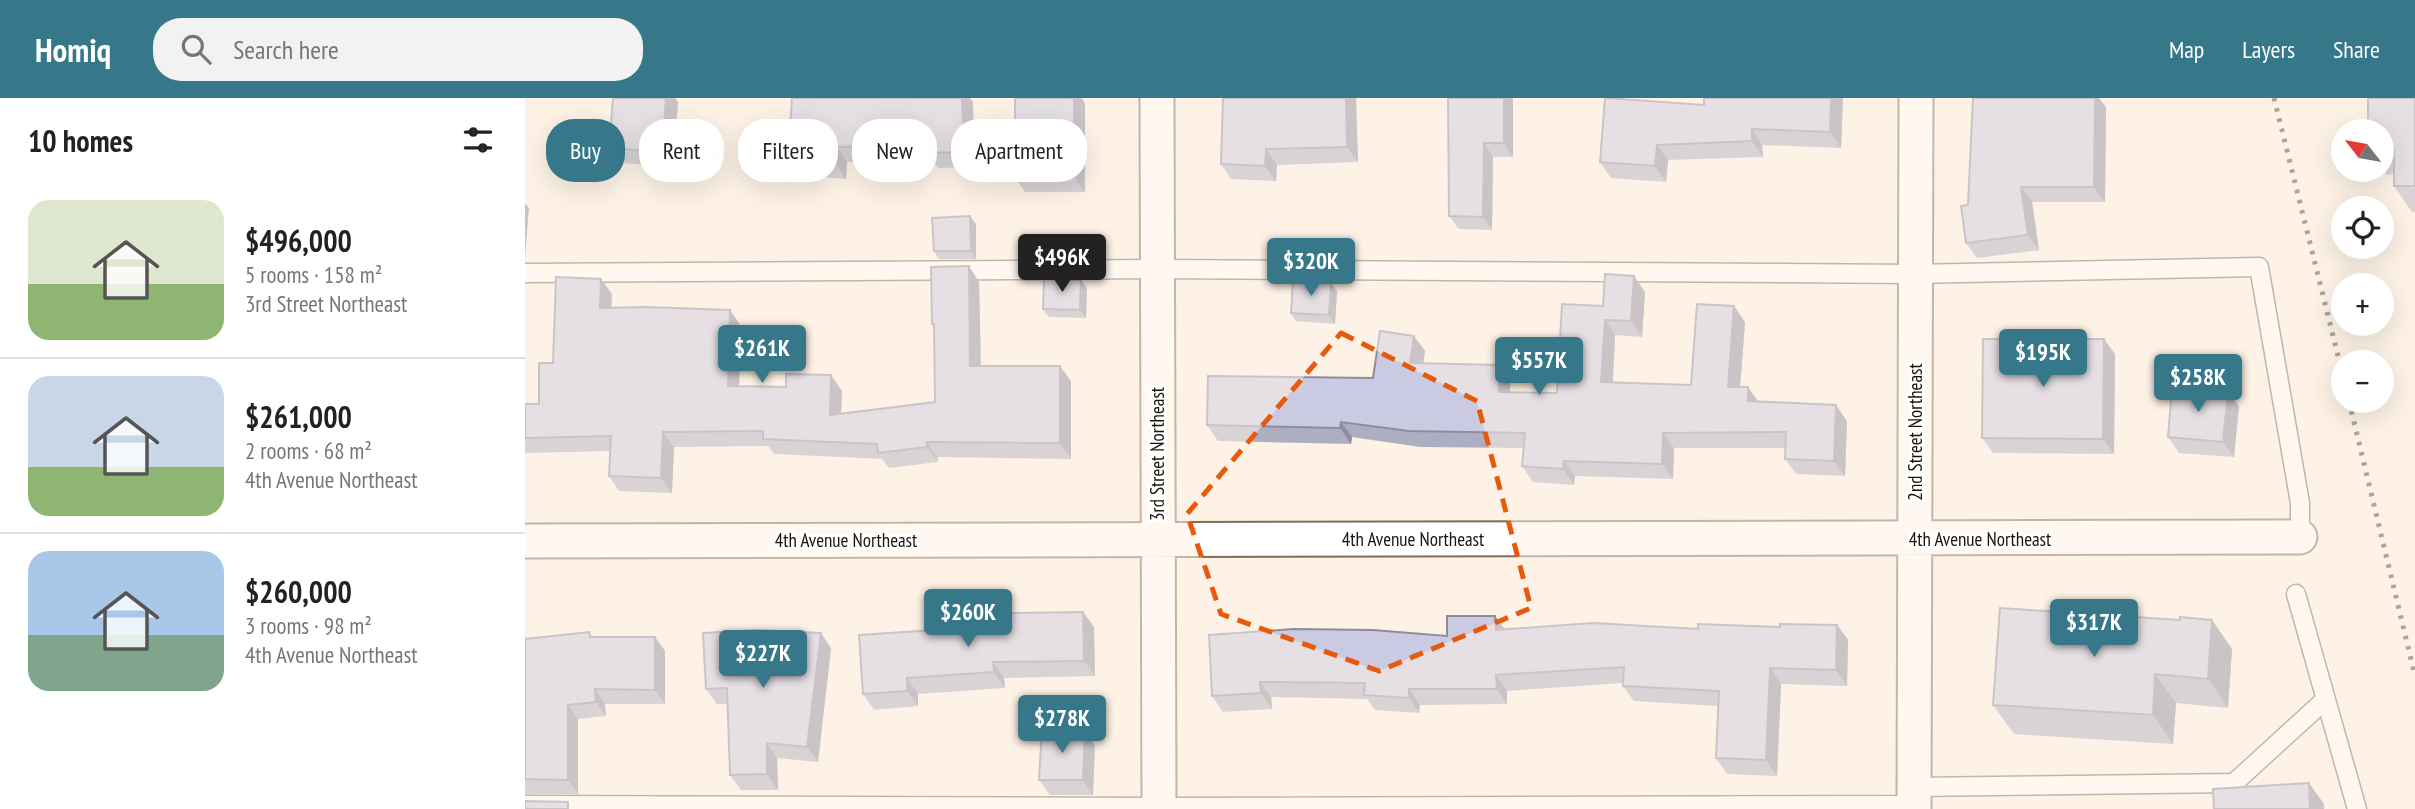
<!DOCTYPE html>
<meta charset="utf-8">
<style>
body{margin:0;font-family:"PT Sans Narrow",sans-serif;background:#f2f2f2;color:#222;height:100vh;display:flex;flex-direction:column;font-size:26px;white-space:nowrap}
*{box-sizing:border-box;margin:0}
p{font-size:23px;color:#767676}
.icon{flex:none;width:38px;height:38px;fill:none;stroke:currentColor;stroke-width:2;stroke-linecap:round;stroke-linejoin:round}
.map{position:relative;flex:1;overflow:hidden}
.panel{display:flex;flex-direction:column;background:#fff;width:525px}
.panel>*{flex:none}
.banner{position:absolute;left:21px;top:21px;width:665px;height:63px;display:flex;gap:14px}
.needle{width:46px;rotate:301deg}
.fabs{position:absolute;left:1806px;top:21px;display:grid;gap:14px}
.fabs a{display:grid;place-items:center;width:63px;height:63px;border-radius:50%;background:#fff;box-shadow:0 7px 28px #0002;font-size:35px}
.price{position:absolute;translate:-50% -60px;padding:0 16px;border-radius:7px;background:#367889;color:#fff;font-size:23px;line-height:46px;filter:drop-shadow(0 2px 4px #0008)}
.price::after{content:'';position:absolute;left:50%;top:42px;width:21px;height:16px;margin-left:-10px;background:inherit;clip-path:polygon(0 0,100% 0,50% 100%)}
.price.current{background:#222;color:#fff}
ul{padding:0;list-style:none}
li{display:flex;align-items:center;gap:21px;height:175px;padding:0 28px}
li+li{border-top:2px solid #e0e0e0}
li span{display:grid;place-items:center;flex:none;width:196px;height:140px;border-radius:21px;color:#555}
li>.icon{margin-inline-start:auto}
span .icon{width:84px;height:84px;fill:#fffc;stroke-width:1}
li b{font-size:30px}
h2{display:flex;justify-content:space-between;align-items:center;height:84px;padding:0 28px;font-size:30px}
.tag{padding:0 24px;border-radius:28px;background:#fff;box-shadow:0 7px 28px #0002;font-size:24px;line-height:63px}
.tag.current{background:#367889;color:#fff}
header{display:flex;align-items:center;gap:42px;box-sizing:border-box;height:98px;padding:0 35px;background:#367889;color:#fff}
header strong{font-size:33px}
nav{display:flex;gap:38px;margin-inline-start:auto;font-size:24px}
.search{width:490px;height:63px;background:#f2f2f2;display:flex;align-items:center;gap:18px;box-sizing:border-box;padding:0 24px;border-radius:28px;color:#767676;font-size:26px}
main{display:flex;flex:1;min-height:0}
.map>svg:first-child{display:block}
</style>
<header>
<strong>Homiq</strong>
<div class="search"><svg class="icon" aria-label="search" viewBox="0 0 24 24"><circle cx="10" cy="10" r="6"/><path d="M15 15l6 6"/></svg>Search here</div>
<nav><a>Map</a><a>Layers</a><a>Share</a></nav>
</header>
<main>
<section class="panel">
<h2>10 homes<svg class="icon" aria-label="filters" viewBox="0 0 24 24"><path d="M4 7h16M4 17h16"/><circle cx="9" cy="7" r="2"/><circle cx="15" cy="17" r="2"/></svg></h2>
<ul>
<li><span style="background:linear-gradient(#dfe7d0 60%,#8fb573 0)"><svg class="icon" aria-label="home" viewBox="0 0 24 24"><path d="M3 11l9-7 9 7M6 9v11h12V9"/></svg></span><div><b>$496,000</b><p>5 rooms · 158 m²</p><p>3rd Street Northeast</p></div></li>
<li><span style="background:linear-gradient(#c9d6e8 65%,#8fb573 0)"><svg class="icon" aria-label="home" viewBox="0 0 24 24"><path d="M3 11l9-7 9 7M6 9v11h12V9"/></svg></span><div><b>$261,000</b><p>2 rooms · 68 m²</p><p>4th Avenue Northeast</p></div></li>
<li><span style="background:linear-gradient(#a9c7e8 60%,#7fa58c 0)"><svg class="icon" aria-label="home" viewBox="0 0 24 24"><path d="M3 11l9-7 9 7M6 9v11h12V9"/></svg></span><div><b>$260,000</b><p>3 rooms · 98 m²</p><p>4th Avenue Northeast</p></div></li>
</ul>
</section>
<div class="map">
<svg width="1890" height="711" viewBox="0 0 1890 711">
<rect width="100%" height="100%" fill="#fdf2e5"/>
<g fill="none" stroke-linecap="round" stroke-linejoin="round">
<defs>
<path id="service" d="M0,175L632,171L1389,176L1734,169L1775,405V439
M1771,496L1832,711
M1389,689L1709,685L1801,601
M0,707L634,709L1389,707"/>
<path id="minor" d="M632,0L634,711
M0,443L1775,439
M1389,711L1391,0"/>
</defs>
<!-- service casing -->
<use href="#service" stroke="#7d6d5a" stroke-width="21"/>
<!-- minor casing -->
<use href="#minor" stroke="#7d6d5a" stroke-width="37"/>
<!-- service -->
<use href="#service" stroke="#fff" stroke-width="18"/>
<!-- minor -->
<use href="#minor" stroke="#fff" stroke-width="33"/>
<!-- rail -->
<path stroke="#4b443c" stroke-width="5" stroke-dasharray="3.5 7" stroke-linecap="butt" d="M1749,0L1818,278
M1824,303L1890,578"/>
</g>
<!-- wall -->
<path fill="#aeaec3" d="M88,0H150L153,4L148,69L95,65L84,50Z
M698,0H831L833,64L752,67L751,83L706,81L696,66Z
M923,0H988V59H968L967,132L934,131L924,118Z
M1318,0L1316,50L1237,47L1238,59L1143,62L1141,84L1086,80L1075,64L1179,7Z
M1890,0V114H1887L1869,88V76L1861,77L1857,70V33Z
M448,4L449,69L413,70L408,63L322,64L321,81L274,77L263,62Z
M560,5V94H500L490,79Z
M1581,9L1580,104H1507L1514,152L1452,160L1441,145L1443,107Z
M451,126V161H414L409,153Z
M454,184L456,268L546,283V361L412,359L413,364L364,370L357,361L249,356L243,348L149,349L147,395L94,393L84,378L85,353L0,355V306H14L28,265L87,196L86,210L205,212L215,227L214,288L317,293L316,316L410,304L409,230L407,226Z
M562,190L561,220L524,219L518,211Z
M812,193L810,226L771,223L766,215Z
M1120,194L1117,239L1090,237L1088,284L1166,287L1220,224L1215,289H1223L1233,303L1322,323L1320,378L1271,376L1260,361L1261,350H1149L1148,381L1050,378L1049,387L1008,384L997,368L999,350L895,349L827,339L826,346L693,343L682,327L848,280L900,253L898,265L974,267L985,283V294L1032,295L1078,208Z
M1590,256L1589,356L1468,355L1457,340Z
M1714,308L1709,359L1654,355L1643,339Z
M558,514L569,529L570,578L479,580L480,590L393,596V608L349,612L338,596L486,527Z
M970,518L980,531H1173L1312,527L1323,542L1322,588L1256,586L1252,678L1202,676L1191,660L1193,608L1109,603L1098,588V585L982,593V606L895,607L894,615L850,612L842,601L746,599L747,611L698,614L687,598L684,537L922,538Z
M1655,522H1687L1707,551L1703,610L1651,605L1648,646L1489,636L1468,607Z
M64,534L67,539H130L140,553V606H80L81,618L53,621V696H0V537L1,540Z
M306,550L293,664L252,660L253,692H216L205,677L203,606H192L181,591Z
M560,633L570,648L568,697H525L514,682Z"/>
<!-- shaded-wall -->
<path fill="#8d8d9f" d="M141,0H150L153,4L148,69L137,54Z
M437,0H445L448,4L449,69L439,54Z
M549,0H557L560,5V94L549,79Z
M821,0H831L833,64L822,49Z
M979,0H988V59L979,45Z
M1306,0H1318L1316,50L1305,34Z
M1570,0H1574L1581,9L1580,104L1569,89Z
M1227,31L1237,47L1238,59L1227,43Z
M959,45L968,59L967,132L958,119Z
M1132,47L1143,62L1141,84L1130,68Z
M312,49L322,64L321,81L310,65Z
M741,51L752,67L751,83L740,68Z
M1496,89L1507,104L1514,152L1503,137Z
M0,105L4,110L0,160Z
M445,118L451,126V161L446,153Z
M444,168L454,184L456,283L445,268Z
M1109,178L1120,194L1117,239L1106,223Z
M76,181L87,196L85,225L75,210Z
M556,182L562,190L561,220L555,212Z
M806,185L812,193L810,226L804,217Z
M1209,208L1220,224L1214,304L1203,289Z
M205,212L215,227L214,304L203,288Z
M1080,222L1090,237L1087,299L1076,284Z
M889,238L900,253L896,281L885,265Z
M1579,241L1590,256L1589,356L1578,341Z
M974,267L985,283V310L974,294Z
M535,268L546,283V361L535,345Z
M306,277L317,293L315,332L305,317Z
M1223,289L1233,304L1223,303Z
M1703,293L1714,308L1709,359L1698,344Z
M1311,307L1322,323L1320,378L1309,363Z
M816,324L827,339L826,346L815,330Z
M138,334L149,349L147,395L136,380Z
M1138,335L1149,350L1148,381L1137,366Z
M402,344L412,359L413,364L402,349Z
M1039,363L1050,378L1049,387L1038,371Z
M558,514L569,529L570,578L559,563Z
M970,518L981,533L971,532Z
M1687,522L1707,551L1703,610L1683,581Z
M1312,527L1323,542L1322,588L1311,572Z
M296,535L306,550L293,664L282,649Z
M130,539L140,553V606L130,592Z
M468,564L479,580L480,590L469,574Z
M1245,570L1256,586L1252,678L1241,662Z
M1630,576L1651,605L1648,646L1628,617Z
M971,577L982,593V606L972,591Z
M382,580L393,596V608L382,593Z
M735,584L746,599L747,611L736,595Z
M70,591L80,606L81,618L71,604Z
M884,591L895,607L894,615L884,600Z
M43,607L53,621V696L43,682Z
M560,633L570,648L568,697L558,682Z
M242,645L252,660L253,692L242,676Z
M1784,685L1799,706V711H1785Z"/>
<!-- building -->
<path fill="#cacae3" stroke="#8d8d9f" stroke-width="2" d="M88,0H141L137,54L84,50Z
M267,0H437L439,54L402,55V47L312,49L310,65L263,62Z
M490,0H549V79H490Z
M698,0H821L822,49L741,51L740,68L696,66Z
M923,0H979V45H959L958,119L924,118Z
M1080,0L1179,7V0H1306L1305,34L1227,31V43L1132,47L1130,68L1075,64Z
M1448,0H1570L1569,89H1496L1503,137L1441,145L1436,108L1443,107Z
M1843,0H1890V88H1869V51H1857V33H1843Z
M445,118L446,153H409L407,120Z
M444,168L445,268H535V345L402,344V349L353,355L352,346L238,341V333L138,334L136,380L84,378L86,338L0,340V306H14V265H28L31,179L76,181L75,210L121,209L205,212L203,288L261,289V276L306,277L305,317L410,304L409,226H407L406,169Z
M1080,176L1109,178L1106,223L1080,222L1076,284L1166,287L1172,206L1209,208L1203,289H1223V303L1311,307L1309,363L1260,361L1261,334L1138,335L1137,366L1039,363L1038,371L997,368L1000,335L884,333L816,324L815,330L682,327L683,278L848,280L855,233L889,238L885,265L974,267V294L1032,295L1037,206L1078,208Z
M519,181L556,182L555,212L518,211Z
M768,183L806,185L804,217L766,215Z
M1458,241H1579L1578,341L1457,340Z
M1647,289L1703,293L1698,344L1643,339Z
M1475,510L1655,522V519L1687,522L1683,581L1630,576L1628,617L1468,607Z
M558,514L559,563L468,564L469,574L382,580V593L338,596L334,537L486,527L485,515Z
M922,518H970L971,532L1068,525L1173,531V526L1255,529V526L1312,527L1311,572L1245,570L1241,662L1191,660L1194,593L1098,588L1099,569L971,577L972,591H884V600L839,597L840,585L735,584L736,595L687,598L684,537L769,531L848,532L922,538Z
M233,532L296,535L282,649L242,645V676L205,677L202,590L181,591L178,535Z
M64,534L65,539H130V592L70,591L71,604L43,607V682L0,681V541Z
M517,631L560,633L558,682H514Z
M1784,685L1785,711H1689L1688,691Z
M0,703L43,704V711H0Z"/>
<!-- marked area -->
<path d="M0 0H1890V711H0ZM816,235L952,303L1006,510L854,573L696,516L662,416Z" fill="#fdf2e5" fill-opacity=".55" fill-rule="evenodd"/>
<path fill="none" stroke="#e8590c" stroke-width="5" stroke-dasharray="14 9" stroke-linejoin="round" d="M816,235L952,303L1006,510L854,573L696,516L662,416Z"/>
<g text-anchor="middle" stroke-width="6" stroke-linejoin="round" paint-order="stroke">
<!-- street labels -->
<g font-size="19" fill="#19130c" stroke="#fff">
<text transform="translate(1390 334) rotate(-90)" y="7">2nd Street Northeast</text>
<text transform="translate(632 356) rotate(-90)" y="7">3rd Street Northeast</text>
<text x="888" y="448">4th Avenue Northeast</text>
<text x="1455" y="448">4th Avenue Northeast</text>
<text x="321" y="449">4th Avenue Northeast</text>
</g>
</g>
</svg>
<div class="fabs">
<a><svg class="needle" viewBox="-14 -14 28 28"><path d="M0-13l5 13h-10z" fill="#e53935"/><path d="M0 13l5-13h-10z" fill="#767676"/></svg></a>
<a><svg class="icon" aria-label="locate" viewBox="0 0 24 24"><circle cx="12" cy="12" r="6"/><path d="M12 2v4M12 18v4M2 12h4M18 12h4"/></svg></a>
<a>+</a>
<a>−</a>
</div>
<b class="price current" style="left:537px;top:196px">$496K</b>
<b class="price" style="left:786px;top:200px">$320K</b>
<b class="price" style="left:237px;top:287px">$261K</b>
<b class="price" style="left:1518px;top:291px">$195K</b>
<b class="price" style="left:1014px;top:299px">$557K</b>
<b class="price" style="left:1673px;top:316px">$258K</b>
<b class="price" style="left:443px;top:551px">$260K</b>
<b class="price" style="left:1569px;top:561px">$317K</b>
<b class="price" style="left:238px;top:592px">$227K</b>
<b class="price" style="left:537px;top:657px">$278K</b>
<div class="banner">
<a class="tag current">Buy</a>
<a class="tag">Rent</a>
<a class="tag">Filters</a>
<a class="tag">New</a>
<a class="tag">Apartment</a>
</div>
</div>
</main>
